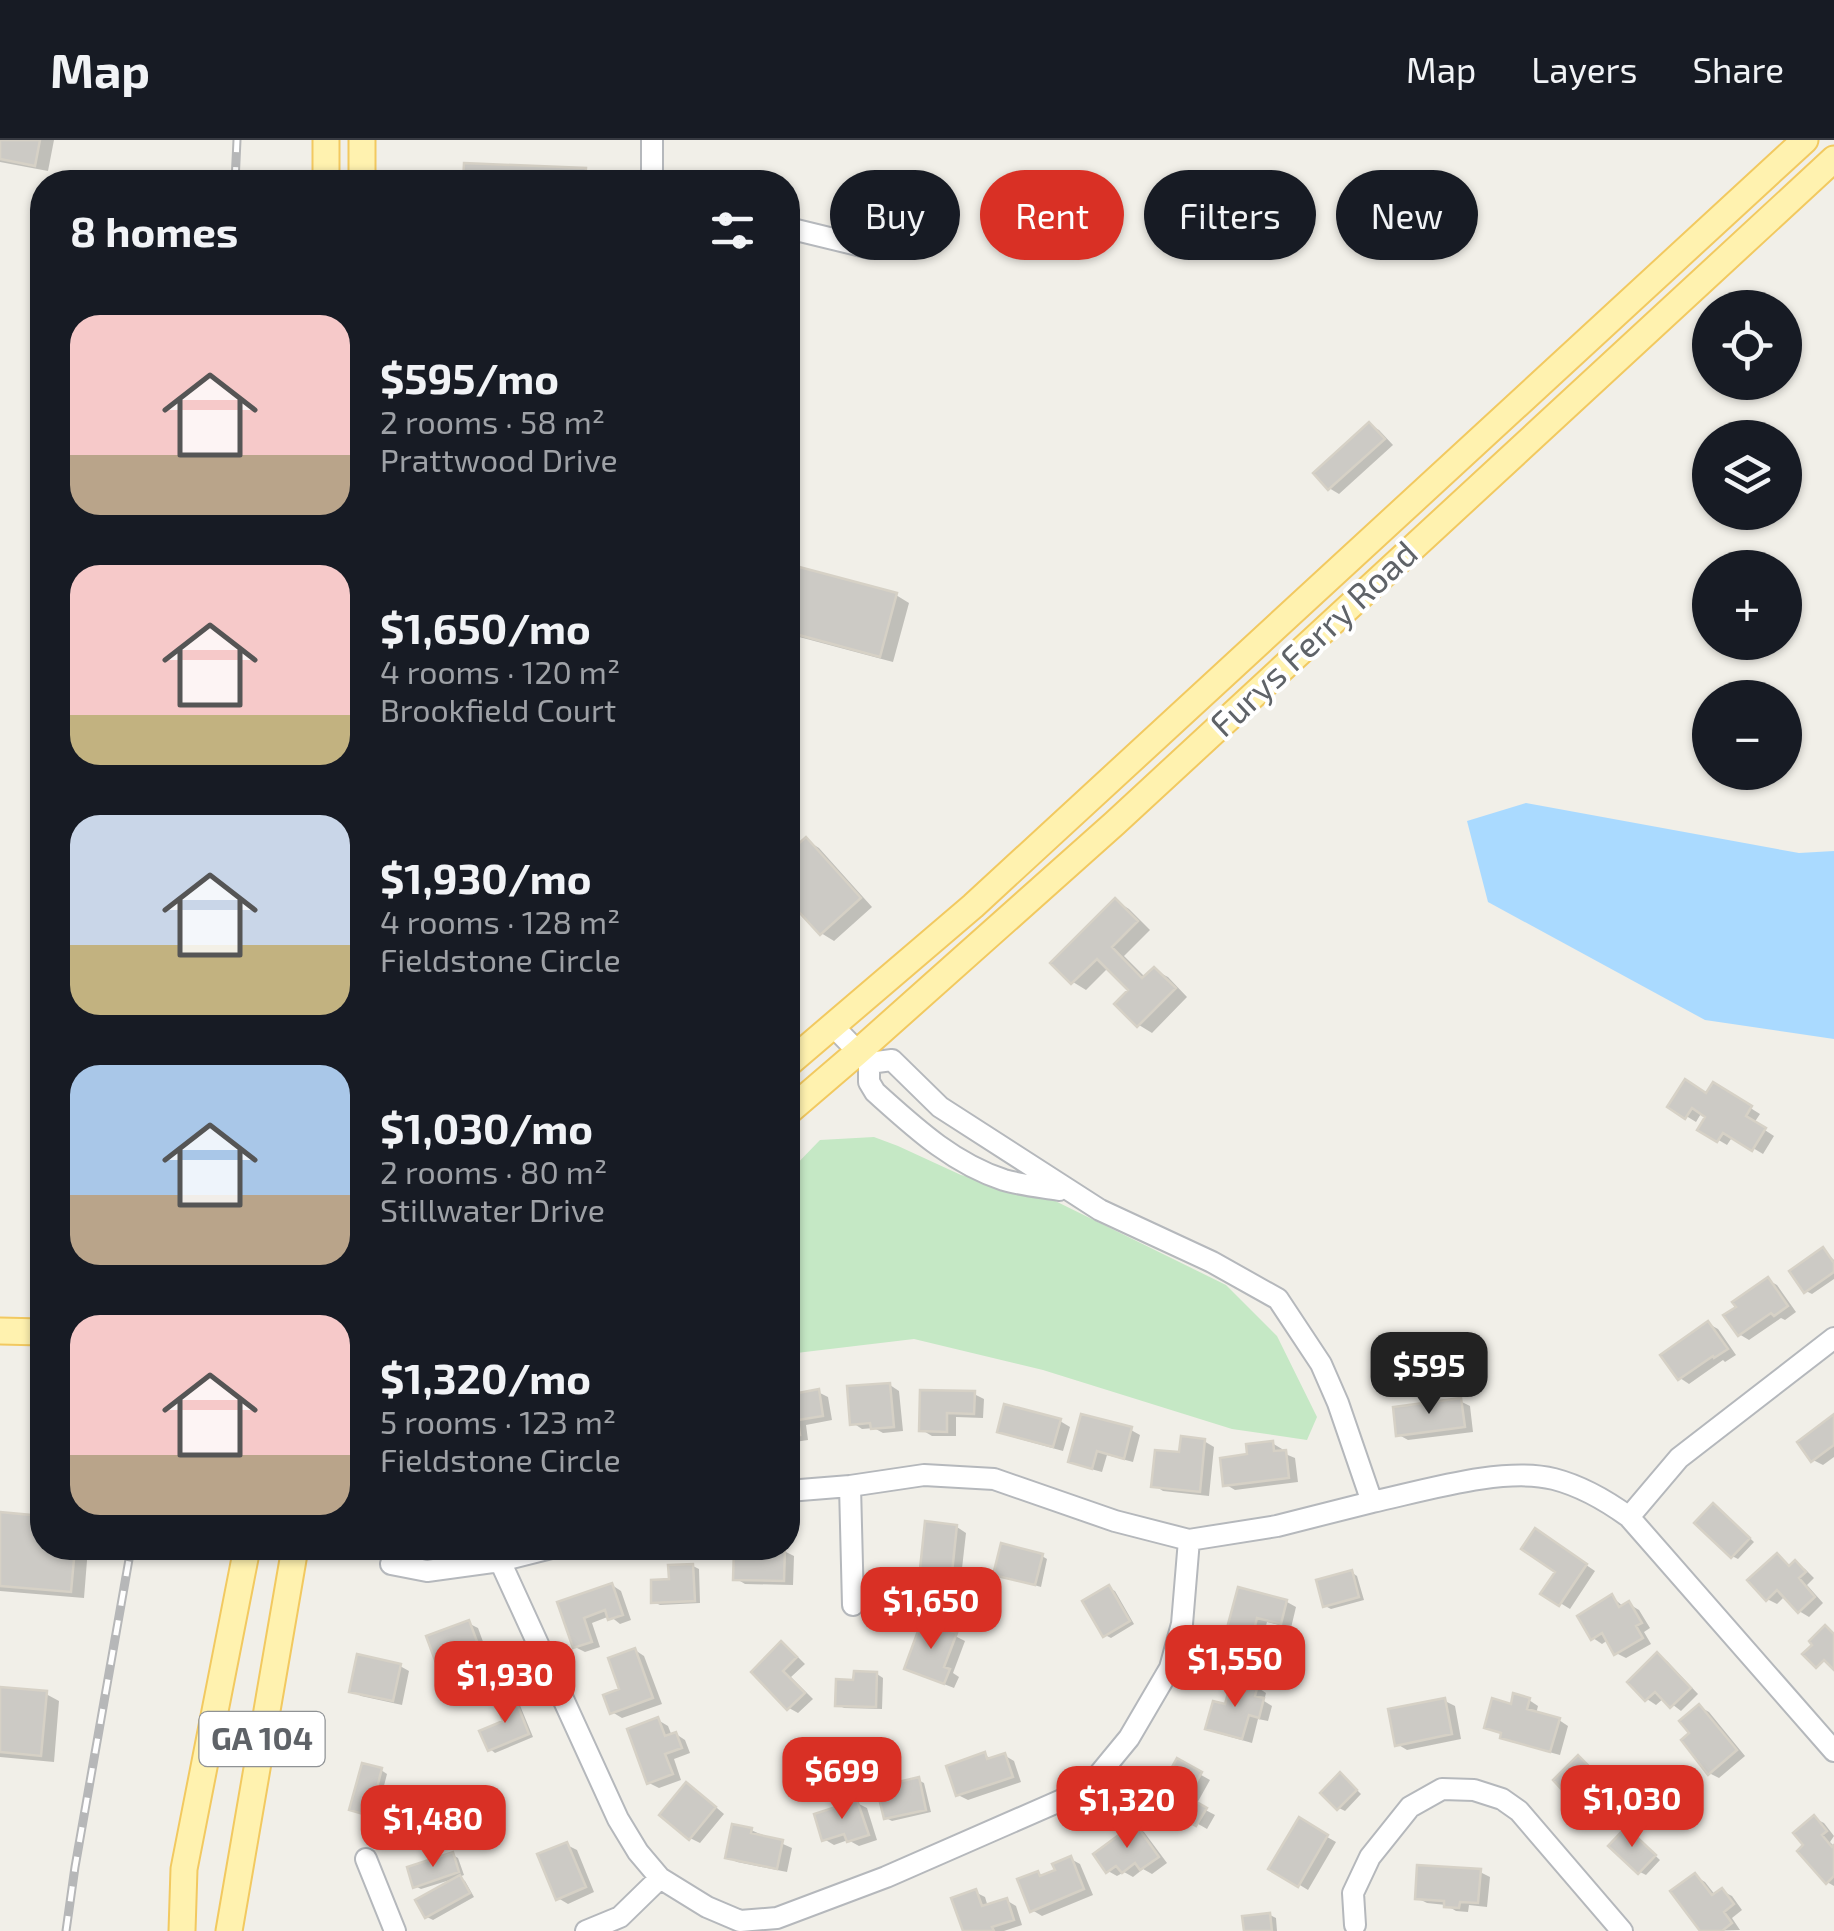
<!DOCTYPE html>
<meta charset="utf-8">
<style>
body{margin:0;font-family:"Exo 2",sans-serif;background:#242831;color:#f1f3f6;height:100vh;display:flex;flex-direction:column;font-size:38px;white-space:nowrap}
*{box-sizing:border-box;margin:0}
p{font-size:32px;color:#9ea1a6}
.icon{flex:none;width:55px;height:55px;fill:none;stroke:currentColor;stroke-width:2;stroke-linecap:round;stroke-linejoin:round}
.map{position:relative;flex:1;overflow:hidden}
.drawer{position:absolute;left:30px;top:30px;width:770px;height:1390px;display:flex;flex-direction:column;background:#171b24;border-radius:40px;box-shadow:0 2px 8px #0004}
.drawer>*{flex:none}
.guide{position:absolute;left:830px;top:30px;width:852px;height:90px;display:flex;gap:20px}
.fabs{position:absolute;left:1692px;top:150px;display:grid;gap:20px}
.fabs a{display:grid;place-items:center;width:110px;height:110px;border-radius:50%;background:#171b24;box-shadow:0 2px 8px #0004;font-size:50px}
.price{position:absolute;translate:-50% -85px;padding:0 22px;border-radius:20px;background:#d93025;color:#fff;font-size:32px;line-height:65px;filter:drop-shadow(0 2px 5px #0008)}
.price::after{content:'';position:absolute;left:50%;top:60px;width:30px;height:22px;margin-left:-15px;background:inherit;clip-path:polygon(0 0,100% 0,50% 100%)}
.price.selected{background:#222;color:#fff}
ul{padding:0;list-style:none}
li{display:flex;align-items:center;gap:30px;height:250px;padding:0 40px}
li span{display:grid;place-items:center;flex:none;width:280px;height:200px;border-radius:30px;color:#555}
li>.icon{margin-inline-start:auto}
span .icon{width:120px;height:120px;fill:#fffc;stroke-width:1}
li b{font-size:42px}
h2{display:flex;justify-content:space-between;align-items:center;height:120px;padding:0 40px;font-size:42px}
.tag{padding:0 35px;border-radius:45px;background:#171b24;box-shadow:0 2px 8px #0004;font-size:35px;line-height:90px}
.tag.selected{background:#d93025;color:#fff}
header{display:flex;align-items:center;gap:60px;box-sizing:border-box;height:140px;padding:0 50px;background:#171b24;border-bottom:2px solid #363941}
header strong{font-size:48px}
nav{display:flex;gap:55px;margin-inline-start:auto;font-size:35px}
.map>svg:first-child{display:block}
</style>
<header>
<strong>Map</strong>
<nav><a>Map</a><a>Layers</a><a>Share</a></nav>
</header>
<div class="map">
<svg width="1834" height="1791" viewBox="0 0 1834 1791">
<rect width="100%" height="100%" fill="#f1efe8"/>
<!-- green -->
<path fill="#c5e8c5" d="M874,997L898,1006L961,1035L1039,1053L1226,1145L1277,1196L1317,1277L1307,1300L1232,1289L1043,1230L914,1199L788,1214V1033L820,1000Z"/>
<!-- water -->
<path fill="#aadaff" d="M1526,663L1799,713L1834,711V899L1705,880L1488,762L1467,681Z"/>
<!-- shadow -->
<path fill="#0003" d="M0,0H54L48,31L0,22Z
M466,26L585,30L599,38L598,42H465Z
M1370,285L1379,290L1393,305L1339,354L1329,348Z
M788,426L896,455L909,463L893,522L788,494Z
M806,700L819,708L872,767L834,801L821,793L788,756V717Z
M1116,761L1129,769L1150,790L1124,816L1146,838L1154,830L1168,837L1187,857L1152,893L1139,885L1132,850L1109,827L1086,850L1073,842Z
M1714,945L1760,974L1754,983L1774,996L1763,1014L1733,996L1727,1005L1700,989L1708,976L1702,972L1696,982L1670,966L1708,956Z
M1823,1110L1834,1120V1139L1812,1154L1806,1151Z
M1768,1140L1777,1145L1796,1172L1785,1180L1781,1178L1749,1200L1739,1194V1167Z
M1709,1184L1718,1189L1736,1215L1725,1222L1723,1220L1689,1244L1680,1238Z
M890,1245L899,1251L903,1291L883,1293L874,1288L862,1289L853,1283Z
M788,1251H792L799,1255L818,1252L828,1257L832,1280L806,1285L808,1300L788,1303Z
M974,1254L984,1259L983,1278L956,1277V1296H932L922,1290Z
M1460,1261L1470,1266L1473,1292L1408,1300L1399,1295Z
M1834,1277V1317L1823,1325L1813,1320Z
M1060,1281L1070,1287L1063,1311L1009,1296L1000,1291Z
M1131,1290L1140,1295L1133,1322L1107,1315L1102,1332L1080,1326L1071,1321Z
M1204,1301L1214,1307L1209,1356L1163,1351L1154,1345L1181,1315Z
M1272,1303L1282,1309L1283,1313L1295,1318L1298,1342L1235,1350L1225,1344L1250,1317Z
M1719,1369L1754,1402L1738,1419L1732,1416Z
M0,1375L42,1378V1408H88L84,1458L0,1451Z
M957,1387L966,1393L959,1455L930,1452L921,1447Z
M1545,1397L1595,1431L1570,1469L1544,1453L1559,1431Z
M784,1411L794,1416L793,1445L745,1444L735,1438Z
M1042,1416L1047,1419L1041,1447L996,1434Z
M1777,1416L1791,1427L1795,1423L1805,1429L1814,1438L1807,1445L1823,1463L1809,1477L1799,1471L1785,1456L1777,1464L1767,1459Z
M693,1426L699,1429L700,1463L660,1465L654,1462L672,1441Z
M1351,1432L1357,1436L1364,1460L1331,1469L1325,1466Z
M612,1445L621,1451L631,1480L620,1484L610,1476L592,1483L600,1507L585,1512L575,1507L560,1464Z
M1109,1448L1115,1451L1134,1484L1111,1498L1105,1495Z
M1240,1450L1287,1462L1296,1467L1291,1488L1267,1482L1259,1510L1237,1504L1227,1498Z
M1612,1457L1624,1467L1629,1464L1639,1470L1650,1488L1644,1492L1651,1504L1626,1518L1616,1513L1608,1500L1602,1504L1593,1498Z
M468,1483L478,1488L493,1529L481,1533L471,1528L468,1519L448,1527L438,1521Z
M955,1496L965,1501L953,1533L959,1537L954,1548L916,1533Z
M782,1505L791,1510L805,1524L791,1537L813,1559L798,1573L789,1568L754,1532Z
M635,1510L644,1516L662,1564L622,1578L612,1572L623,1550Z
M1657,1516L1667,1521L1698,1554L1681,1571L1664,1558L1656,1565L1647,1559Z
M400,1526L409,1531L402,1565L361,1556L352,1551Z
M877,1534L883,1538L882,1569L844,1568L838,1565L856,1542Z
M1257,1547L1266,1553L1264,1561L1272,1566L1268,1581L1258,1579L1252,1603L1217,1593L1208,1588L1227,1567Z
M0,1549L46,1554L59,1561L54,1622L0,1617Z
M513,1559L519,1563L533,1597L495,1613L490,1609L506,1582Z
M1529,1560L1538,1566L1536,1574L1559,1580L1568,1586L1560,1615L1512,1602L1502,1596L1503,1594L1487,1587L1512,1567Z
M1445,1561L1455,1566L1461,1599L1407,1610L1397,1604Z
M1700,1567L1709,1572L1745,1616L1719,1638L1709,1633L1693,1593Z
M658,1580L668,1586L672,1596L676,1594L685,1600L690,1613L674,1619L681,1640L659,1648L649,1643Z
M985,1615L993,1620L1004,1615L1014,1621L1021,1642L968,1660L958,1655Z
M1578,1618L1588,1624L1628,1664L1610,1683L1568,1652Z
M1178,1622L1210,1640L1196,1665L1215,1675L1207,1689L1156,1660Z
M381,1630L387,1634L376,1677L358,1672Z
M1346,1639L1361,1654L1345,1671L1339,1668Z
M918,1640L924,1643L931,1672L892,1681L886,1678L898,1652Z
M696,1650L724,1674L700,1703L690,1698Z
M417,1654L432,1665L403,1703L383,1688Z
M857,1663L867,1668L877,1700L859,1706L848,1700L834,1705L824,1699Z
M1814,1678L1824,1683L1834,1696L1830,1702L1834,1706V1746L1827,1742L1807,1705Z
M1299,1681L1336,1702L1308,1750L1272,1728Z
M1135,1686L1144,1692L1167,1723L1152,1734L1143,1729L1133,1737L1124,1732L1117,1736L1108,1731Z
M751,1690L792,1708L787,1732L737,1722L727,1717Z
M1632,1694L1660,1720L1646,1735L1640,1732Z
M567,1705L577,1710L594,1752L568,1764L558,1758Z
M453,1715L458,1718L464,1735L459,1737L465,1741L474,1757L433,1780L427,1777L451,1742L450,1740L421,1749L415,1746Z
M1071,1719L1080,1724L1093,1755L1042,1776L1032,1770L1038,1733L1044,1737L1058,1732Z
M1480,1732L1490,1737L1487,1767L1469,1765L1468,1772L1456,1771L1446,1765L1427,1763L1417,1758Z
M1695,1736L1705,1742L1716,1756L1722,1751L1732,1756L1742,1770L1732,1778L1740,1790L1703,1791Z
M975,1752L985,1757L988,1767L1006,1760L1016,1766L1022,1785L1004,1791H965Z
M1270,1775L1276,1778L1277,1791H1246Z"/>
<!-- building -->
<path fill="#cccac5" stroke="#d6d1c6" stroke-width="2.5" d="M0,0H40L35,26L0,19Z
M464,23L586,28L585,42H463Z
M1369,282L1385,299L1328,350L1313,333Z
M788,424L897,453L880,517L788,492Z
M806,697L861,758L820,795L788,760V713Z
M1115,758L1138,781L1112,807L1142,838L1154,827L1176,848L1137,887L1114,864L1128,850L1097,819L1071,844L1050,823Z
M1685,939L1706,953L1713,942L1752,966L1746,976L1766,988L1752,1011L1723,993L1717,1002L1697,990L1705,977L1692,968L1685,979L1667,967Z
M1823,1107L1834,1123V1132L1804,1153L1789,1131Z
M1768,1137L1788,1166L1774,1176L1771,1173L1738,1196L1723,1175L1736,1167L1732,1162Z
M1708,1181L1728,1209L1714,1218L1713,1216L1678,1240L1660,1215Z
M890,1243L894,1287L871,1289L870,1283L850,1285L847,1246Z
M792,1248L793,1254L819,1249L823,1276L798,1280L800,1295L788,1297V1249Z
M920,1250L975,1251L974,1274L947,1273V1292L919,1291Z
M1461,1258L1465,1287L1396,1296L1393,1267Z
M1004,1264L1061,1279L1053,1307L997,1292Z
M1081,1274L1132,1287L1124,1319L1097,1311L1092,1329L1068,1322Z
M1834,1274V1305L1811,1322L1797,1302Z
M1181,1296L1205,1299L1200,1352L1151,1347L1155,1310L1179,1312Z
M1273,1301L1274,1311L1286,1310L1289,1338L1223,1346L1220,1318L1247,1314L1246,1304Z
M1713,1363L1750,1398L1731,1418L1694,1383Z
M0,1372L42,1376V1408H75L71,1452L0,1446Z
M925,1381L957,1385L950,1452L918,1448Z
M1535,1388L1587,1424L1559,1466L1540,1454L1555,1432L1521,1409Z
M1001,1403L1043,1414L1035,1445L993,1435Z
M734,1408H785L784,1441L733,1440Z
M1777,1413L1789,1426L1795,1420L1806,1432L1799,1438L1815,1457L1798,1473L1777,1450L1766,1461L1747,1440Z
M693,1424L695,1461L651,1463V1440L669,1439L668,1425Z
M1352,1430L1359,1457L1323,1467L1316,1440Z
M612,1443L623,1475L608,1480L605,1470L584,1478L592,1502L573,1508L557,1462Z
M1109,1445L1130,1481L1103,1497L1082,1461Z
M1238,1447L1287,1460L1281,1484L1257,1478L1250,1506L1224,1499Z
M1612,1454L1619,1467L1629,1461L1642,1483L1636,1486L1643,1498L1614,1515L1602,1493L1591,1500L1577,1476Z
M469,1480L485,1523L469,1530L463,1513L436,1523L426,1496Z
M922,1480L957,1493L944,1527L950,1529L944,1544L904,1529Z
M1825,1485L1834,1494V1530L1824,1520L1816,1528L1802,1514L1812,1505L1809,1501Z
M781,1501L797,1517L783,1531L805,1553L787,1570L751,1532Z
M635,1508L653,1558L610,1574L603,1555L619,1549L608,1518Z
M1657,1512L1691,1548L1670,1568L1655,1552L1645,1561L1627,1542Z
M357,1514L401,1524L393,1561L349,1552Z
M854,1531L877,1532L876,1567L835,1566L836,1539L853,1540Z
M1232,1538L1258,1545L1255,1556L1264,1558L1259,1578L1249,1575L1242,1599L1205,1589L1213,1561L1225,1564Z
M0,1547L47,1551L41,1616L0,1612Z
M1513,1553L1530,1558L1527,1569L1560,1578L1550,1612L1500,1598L1501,1593L1484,1588L1492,1558L1511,1564Z
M514,1556L529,1594L488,1611L479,1591L503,1581L496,1564Z
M1445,1558L1452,1594L1395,1606L1388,1569Z
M1699,1564L1737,1610L1708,1635L1681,1600L1689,1593L1679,1581Z
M658,1577L665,1596L676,1592L682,1608L665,1614L673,1634L647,1644L627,1589Z
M985,1612L987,1619L1005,1613L1013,1637L956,1656L946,1626Z
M1578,1615L1620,1658L1599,1679L1570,1651L1566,1654L1553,1640Z
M1177,1618L1202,1632L1188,1657L1207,1668L1196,1686L1153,1661Z
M362,1623L382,1628L370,1676L349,1670Z
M1340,1632L1357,1650L1337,1670L1320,1653Z
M919,1637L926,1670L884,1679L878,1654L895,1650L894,1643Z
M686,1642L716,1667L689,1700L659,1675Z
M411,1648L427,1661L396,1701L380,1689Z
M857,1660L869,1695L847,1702L844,1694L822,1701L814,1674Z
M1814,1675L1827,1691L1822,1695L1832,1707L1834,1705V1736L1826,1744L1797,1711L1803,1705L1793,1693Z
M1299,1677L1328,1695L1298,1747L1268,1729Z
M1135,1683L1159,1717L1140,1730L1135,1723L1122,1733L1116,1726L1106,1733L1093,1714Z
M732,1684L752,1688L751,1693L783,1700L777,1729L725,1718Z
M1626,1687L1656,1715L1638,1734L1608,1706Z
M567,1702L586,1747L556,1760L537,1714Z
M453,1712L459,1732L413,1748L407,1727Z
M1071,1716L1084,1749L1030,1772L1017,1739L1038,1731L1040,1736L1055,1730L1052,1724Z
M1417,1725L1481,1729L1478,1763L1460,1762L1459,1768L1444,1767V1761L1415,1759Z
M1695,1733L1712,1755L1722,1748L1734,1764L1724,1772L1732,1783L1722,1791H1700L1670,1751Z
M460,1735L470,1753L425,1778L415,1760Z
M976,1749L982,1766L1007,1758L1014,1780L992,1787L994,1791H963L951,1758Z
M1270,1773L1272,1791H1244L1242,1776Z"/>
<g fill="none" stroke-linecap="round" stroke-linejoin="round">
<defs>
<path id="minor" d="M652,0V42
M788,88L870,108L905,102
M832,885L869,923V942L875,952C914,987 952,1023 1004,1040C1021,1045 1041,1047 1059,1050
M850,1346L853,1465
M788,1351L850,1346L924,1335L994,1339L1115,1381L1189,1400L1277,1386L1372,1362L1338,1263L1321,1224L1278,1159L1212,1122L1100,1070L940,967L892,920L869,923
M1372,1362C1423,1351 1504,1326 1554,1339C1581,1346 1607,1361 1629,1377L1834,1611
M1629,1377L1679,1318L1834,1198
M500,1421L618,1679L638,1712L660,1738L707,1767L740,1781L777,1778L886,1737L1087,1649L1129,1598L1170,1528L1182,1484L1189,1400
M391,1424L427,1431L500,1421L551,1408
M366,1719L395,1791
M1355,1785L1353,1753L1370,1717L1410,1667L1442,1649L1474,1650L1502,1659L1519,1671L1622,1791
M586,1791L620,1777L660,1738"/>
<path id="major" d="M326,0V42
M362,0V42
M788,924L973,766L1805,0
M788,972L858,912L1115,683L1834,19
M0,1191L42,1192
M182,1791L184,1729L247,1408
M229,1791L295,1408"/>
</defs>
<!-- minor casing -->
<use href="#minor" stroke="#b5b8bc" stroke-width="24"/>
<!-- major casing -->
<use href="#major" stroke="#f2c960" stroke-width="29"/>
<!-- minor -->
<use href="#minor" stroke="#fff" stroke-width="20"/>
<!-- major -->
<use href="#major" stroke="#fff2af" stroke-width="25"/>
<defs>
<path id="rail" d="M235,42L237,0
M66,1791L75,1727L131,1408"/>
</defs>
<!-- rail casing -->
<use href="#rail" stroke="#b6b7b8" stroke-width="9"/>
<!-- rail -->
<use href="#rail" stroke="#fff" stroke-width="5" stroke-dasharray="15" stroke-linecap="butt"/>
</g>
<g text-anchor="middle" stroke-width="8" stroke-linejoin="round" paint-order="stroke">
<!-- shield labels -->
<rect fill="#fff" stroke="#8f9295" stroke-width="2.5" x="199.5" y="1572" width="125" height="54" rx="8"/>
<g font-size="32" font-weight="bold" fill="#5f6368">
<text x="262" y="1610">GA 104</text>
</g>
<!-- street labels -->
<g font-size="35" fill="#5f6368" stroke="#fff">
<text transform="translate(1314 499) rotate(-43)" y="12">Furys Ferry Road</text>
</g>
</g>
</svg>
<div class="fabs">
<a><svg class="icon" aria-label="locate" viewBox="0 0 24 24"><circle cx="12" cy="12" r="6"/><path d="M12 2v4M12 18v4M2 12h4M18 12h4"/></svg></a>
<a><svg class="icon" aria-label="layers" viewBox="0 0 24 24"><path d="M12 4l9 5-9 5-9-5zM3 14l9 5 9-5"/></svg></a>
<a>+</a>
<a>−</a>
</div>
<b class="price selected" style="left:1429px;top:1277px">$595</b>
<b class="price" style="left:931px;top:1512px">$1,650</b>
<b class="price" style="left:1235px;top:1570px">$1,550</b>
<b class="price" style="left:505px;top:1586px">$1,930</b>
<b class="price" style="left:842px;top:1682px">$699</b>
<b class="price" style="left:1632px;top:1710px">$1,030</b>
<b class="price" style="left:1127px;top:1711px">$1,320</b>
<b class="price" style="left:433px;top:1730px">$1,480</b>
<div class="guide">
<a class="tag">Buy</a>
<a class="tag selected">Rent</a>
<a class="tag">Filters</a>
<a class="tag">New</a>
</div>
<section class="drawer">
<h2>8 homes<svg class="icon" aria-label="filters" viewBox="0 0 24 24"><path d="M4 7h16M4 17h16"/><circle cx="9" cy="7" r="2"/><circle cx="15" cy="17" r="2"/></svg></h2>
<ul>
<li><span style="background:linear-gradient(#f6c9c9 70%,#b9a48a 0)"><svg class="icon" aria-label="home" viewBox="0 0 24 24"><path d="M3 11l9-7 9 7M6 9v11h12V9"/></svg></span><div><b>$595/mo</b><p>2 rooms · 58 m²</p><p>Prattwood Drive</p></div></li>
<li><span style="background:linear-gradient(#f6c9c9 75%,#c2b280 0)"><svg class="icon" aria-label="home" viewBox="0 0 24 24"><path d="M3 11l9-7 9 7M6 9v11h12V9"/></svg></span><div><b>$1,650/mo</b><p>4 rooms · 120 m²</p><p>Brookfield Court</p></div></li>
<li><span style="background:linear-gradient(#c9d6e8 65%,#c2b280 0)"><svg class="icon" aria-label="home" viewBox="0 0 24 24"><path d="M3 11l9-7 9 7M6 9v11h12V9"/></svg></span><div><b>$1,930/mo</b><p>4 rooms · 128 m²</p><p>Fieldstone Circle</p></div></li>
<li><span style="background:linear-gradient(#a9c7e8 65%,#b9a48a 0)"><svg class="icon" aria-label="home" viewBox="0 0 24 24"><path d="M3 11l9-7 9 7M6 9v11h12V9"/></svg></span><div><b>$1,030/mo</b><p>2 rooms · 80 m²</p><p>Stillwater Drive</p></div></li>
<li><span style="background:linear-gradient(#f6c9c9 70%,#b9a48a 0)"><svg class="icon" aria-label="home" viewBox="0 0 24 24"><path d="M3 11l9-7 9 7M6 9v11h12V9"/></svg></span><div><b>$1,320/mo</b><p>5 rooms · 123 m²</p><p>Fieldstone Circle</p></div></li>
</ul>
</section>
</div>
